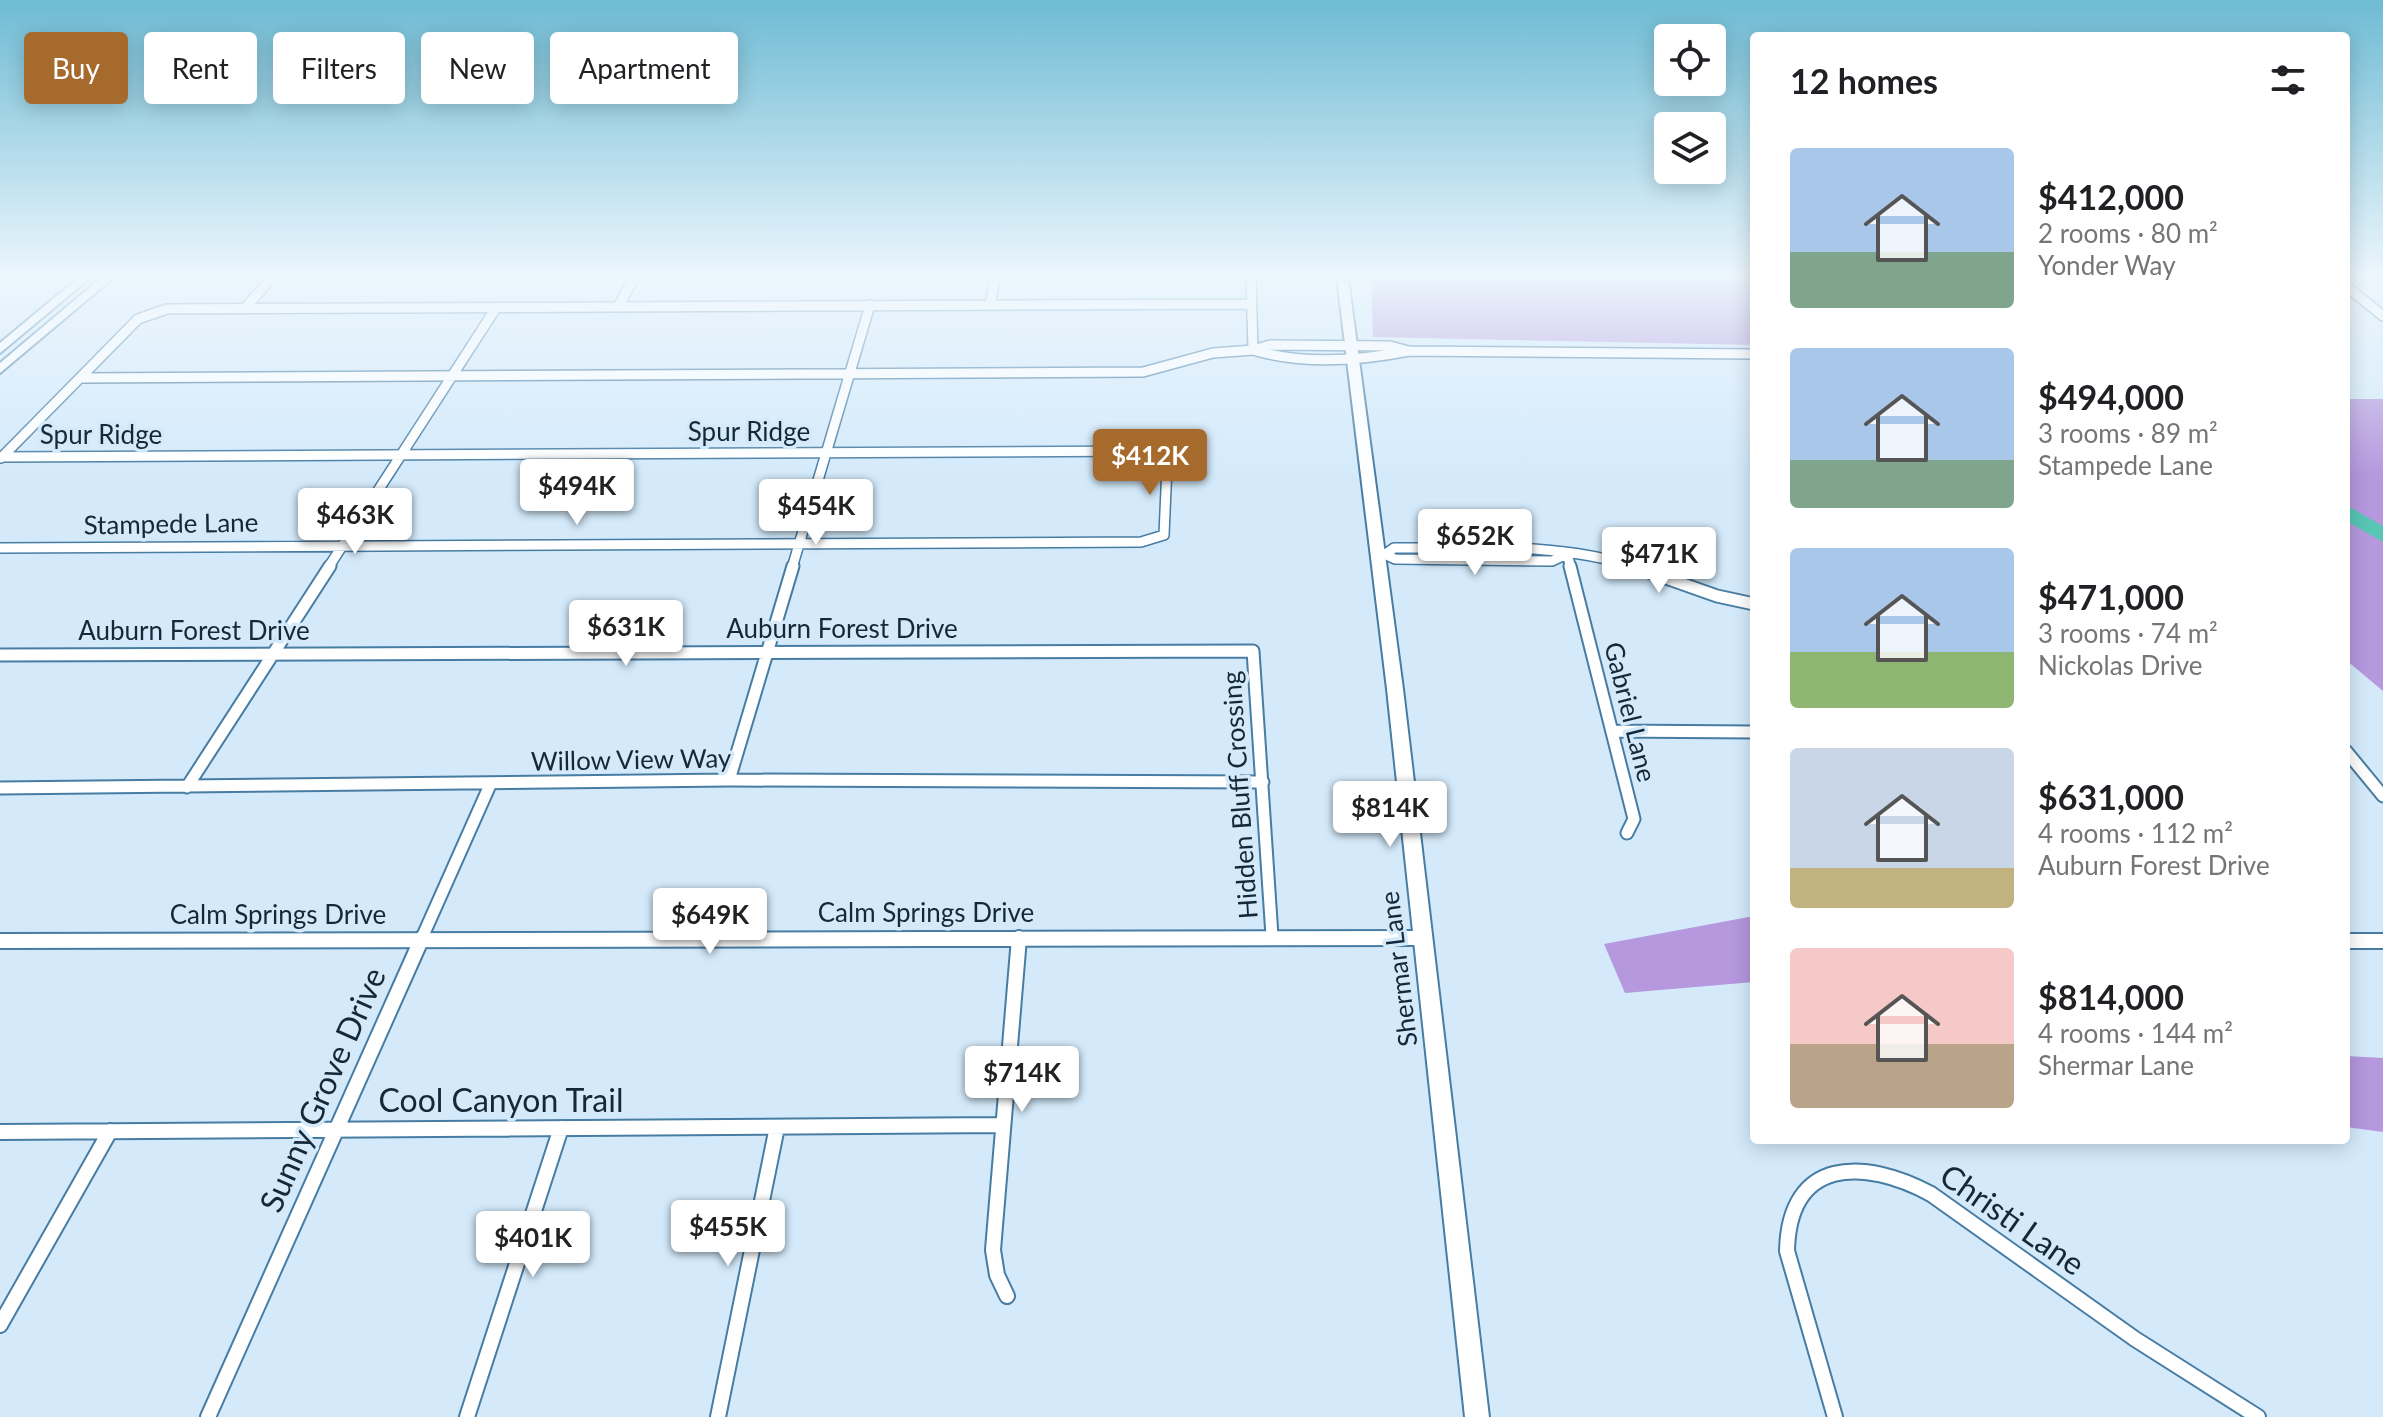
<!DOCTYPE html>
<meta charset="utf-8">
<style>
body{margin:0;font-family:Lato,sans-serif;background:#f2f2f2;color:#202124;height:100vh;display:flex;flex-direction:column;font-size:30px;white-space:nowrap}
*{box-sizing:border-box;margin:0}
p{font-size:26px;color:#757577}
.icon{flex:none;width:44px;height:44px;fill:none;stroke:currentColor;stroke-width:2;stroke-linecap:round;stroke-linejoin:round}
.map{position:relative;flex:1;overflow:hidden}
.side{position:absolute;left:1750px;top:32px;width:600px;height:1112px;display:flex;flex-direction:column;background:#fff;border-radius:8px;box-shadow:0 4px 20px #0003}
.side>*{flex:none}
.top-card{position:absolute;left:24px;top:32px;width:760px;height:72px;display:flex;gap:16px}
.tools{position:absolute;left:1654px;top:24px;display:grid;gap:16px}
.tools a{display:grid;place-items:center;width:72px;height:72px;border-radius:8px;background:#fff;box-shadow:0 4px 20px #0003;font-size:40px}
.price{position:absolute;translate:-50% -68px;padding:0 18px;border-radius:8px;background:#fff;color:#222;font-size:26px;line-height:52px;filter:drop-shadow(0 2px 4px #0008)}
.price::after{content:'';position:absolute;left:50%;top:48px;width:24px;height:18px;margin-left:-12px;background:inherit;clip-path:polygon(0 0,100% 0,50% 100%)}
.price.selected{background:#a76a2d;color:#fff}
ul{padding:0;list-style:none}
li{display:flex;align-items:center;gap:24px;height:200px;padding:0 40px}
li span{display:grid;place-items:center;flex:none;width:224px;height:160px;border-radius:8px;color:#555}
li>.icon{margin-inline-start:auto}
span .icon{width:96px;height:96px;fill:#fffc;stroke-width:1}
li b{font-size:34px}
h2{display:flex;justify-content:space-between;align-items:center;height:96px;padding:0 40px;font-size:34px}
.tag{padding:0 28px;border-radius:8px;background:#fff;box-shadow:0 4px 20px #0003;font-size:28px;line-height:72px}
.tag.selected{background:#a76a2d;color:#fff}
.map>svg:first-child{display:block}
</style>
<div class="map">
<svg width="2383" height="1417" viewBox="0 0 2383 1417">
<rect width="100%" height="100%" fill="#d4eafb"/>
<!-- forest -->
<path fill="#b598de" d="M1371,278H1754V345L1373,337Z
M2346,399H2383V691L2346,660Z
M1754,916V982L1625,993L1604,944Z
M2346,1056L2383,1058V1132L2346,1127Z"/>
<g fill="none" stroke-linecap="round" stroke-linejoin="round">
<!-- river -->
<path fill="#58c5b5" fill-rule="evenodd" d="M2346,505L2383,526V542L2346,521Z"/>
<defs>
<path id="street-far2" d="M2346,286L2383,316
M990,305L995,278
M618,307L634,278
M244,309L272,278
M1270,345L1390,346L1409,351C1358,361 1303,365 1253,350Z
M1409,351L1754,354
M81,378L1143,372L1213,353L1253,350L1251,278
M0,457L1149,451L1162,456L1167,466L1164,535L1141,542L0,548
M1,458L138,319L167,309L1252,304
M1382,553L1395,559L1552,561L1567,554
M1387,553L1394,548C1475,548 1560,542 1638,568
M1567,554L1571,568
M328,568L496,308
M792,568L870,305"/>
<path id="street-far1" d="M1570,566L1634,819L1627,833
M1632,566L1717,596L1754,604
M0,655L1253,651L1272,936
M1612,731L1754,732
M2346,751L2383,796
M729,780L793,566
M187,787L330,566
M0,788L729,780L1263,782
M421,940L490,785
M513,940L1420,938"/>
<path id="street" d="M0,941L1420,938
M2346,941H2383
M0,1132L1001,1125
M1007,1296L997,1275L993,1250L1019,938
M0,1325L110,1131
M208,1417L422,938
M467,1417L561,1128
M718,1417L777,1127
M1835,1417L1787,1251C1789,1157 1864,1158 1931,1194L2135,1339L2258,1417"/>
<path id="secondary" d="M78,278H90L0,353V343Z
M101,278H113L0,373V363Z
M1337,278H1348L1403,689L1489,1417H1465L1387,689Z"/>
</defs>
<!-- street-far2 casing -->
<use href="#street-far2" stroke="#477ca3" stroke-width="12"/>
<!-- street-far1 casing -->
<use href="#street-far1" stroke="#477ca3" stroke-width="15"/>
<!-- street casing -->
<use href="#street" stroke="#477ca3" stroke-width="18"/>
<!-- secondary casing -->
<use href="#secondary" stroke="#477ca3" stroke-width="4"/>
<!-- street-far2 -->
<use href="#street-far2" stroke="#fff" stroke-width="9"/>
<!-- street-far1 -->
<use href="#street-far1" stroke="#fff" stroke-width="11"/>
<!-- street -->
<use href="#street" stroke="#fff" stroke-width="14"/>
<!-- secondary -->
<use href="#secondary" fill="#fff" fill-rule="evenodd"/>
</g>
<!-- sky -->
<linearGradient id="sky" x2="0" y2="1"><stop stop-color="#6ebbd4"/><stop offset="0.58" stop-color="#ecf6fd"/><stop offset="1" stop-color="#ecf6fd" stop-opacity="0"/></linearGradient>
<rect width="2383" height="476" fill="url(#sky)"/>
<g text-anchor="middle" stroke-width="7" stroke-linejoin="round" paint-order="stroke">
<!-- street labels -->
<g font-size="26" fill="#132939" stroke="#d4eafb">
<text x="749" y="441">Spur Ridge</text>
<text x="101" y="444">Spur Ridge</text>
<text transform="translate(171 524) rotate(-1)" y="9">Stampede Lane</text>
<text x="842" y="638">Auburn Forest Drive</text>
<text x="194" y="640">Auburn Forest Drive</text>
<text transform="translate(1630 712) rotate(76)" y="9">Gabriel Lane</text>
<text transform="translate(631 760) rotate(-1)" y="9">Willow View Way</text>
<text transform="translate(1240 795) rotate(-94)" y="9">Hidden Bluff Crossing</text>
<text x="926" y="922">Calm Springs Drive</text>
<text x="278" y="924">Calm Springs Drive</text>
<text transform="translate(1399 969) rotate(-97)" y="9">Shermar Lane</text>
</g>
<!-- near-street labels -->
<g font-size="32" fill="#132939" stroke="#d4eafb">
<text transform="translate(323 1090) rotate(-66)" y="11">Sunny Grove Drive</text>
<text x="501" y="1112">Cool Canyon Trail</text>
<text transform="translate(2012 1220) rotate(35)" y="11">Christi Lane</text>
</g>
</g>
</svg>
<div class="tools">
<a><svg class="icon" aria-label="locate" viewBox="0 0 24 24"><circle cx="12" cy="12" r="6"/><path d="M12 2v4M12 18v4M2 12h4M18 12h4"/></svg></a>
<a><svg class="icon" aria-label="layers" viewBox="0 0 24 24"><path d="M12 4l9 5-9 5-9-5zM3 14l9 5 9-5"/></svg></a>
</div>
<b class="price selected" style="left:1150px;top:497px">$412K</b>
<b class="price" style="left:577px;top:527px">$494K</b>
<b class="price" style="left:816px;top:547px">$454K</b>
<b class="price" style="left:355px;top:556px">$463K</b>
<b class="price" style="left:1475px;top:577px">$652K</b>
<b class="price" style="left:1659px;top:595px">$471K</b>
<b class="price" style="left:626px;top:668px">$631K</b>
<b class="price" style="left:1390px;top:849px">$814K</b>
<b class="price" style="left:710px;top:956px">$649K</b>
<b class="price" style="left:1022px;top:1114px">$714K</b>
<b class="price" style="left:728px;top:1268px">$455K</b>
<b class="price" style="left:533px;top:1279px">$401K</b>
<div class="top-card">
<a class="tag selected">Buy</a>
<a class="tag">Rent</a>
<a class="tag">Filters</a>
<a class="tag">New</a>
<a class="tag">Apartment</a>
</div>
<section class="side">
<h2>12 homes<svg class="icon" aria-label="filters" viewBox="0 0 24 24"><path d="M4 7h16M4 17h16"/><circle cx="9" cy="7" r="2"/><circle cx="15" cy="17" r="2"/></svg></h2>
<ul>
<li><span style="background:linear-gradient(#a9c7e8 65%,#7fa58c 0)"><svg class="icon" aria-label="home" viewBox="0 0 24 24"><path d="M3 11l9-7 9 7M6 9v11h12V9"/></svg></span><div><b>$412,000</b><p>2 rooms · 80 m²</p><p>Yonder Way</p></div></li>
<li><span style="background:linear-gradient(#a9c7e8 70%,#7fa58c 0)"><svg class="icon" aria-label="home" viewBox="0 0 24 24"><path d="M3 11l9-7 9 7M6 9v11h12V9"/></svg></span><div><b>$494,000</b><p>3 rooms · 89 m²</p><p>Stampede Lane</p></div></li>
<li><span style="background:linear-gradient(#a9c7e8 65%,#8fb573 0)"><svg class="icon" aria-label="home" viewBox="0 0 24 24"><path d="M3 11l9-7 9 7M6 9v11h12V9"/></svg></span><div><b>$471,000</b><p>3 rooms · 74 m²</p><p>Nickolas Drive</p></div></li>
<li><span style="background:linear-gradient(#c9d6e8 75%,#c2b280 0)"><svg class="icon" aria-label="home" viewBox="0 0 24 24"><path d="M3 11l9-7 9 7M6 9v11h12V9"/></svg></span><div><b>$631,000</b><p>4 rooms · 112 m²</p><p>Auburn Forest Drive</p></div></li>
<li><span style="background:linear-gradient(#f6c9c9 60%,#b9a48a 0)"><svg class="icon" aria-label="home" viewBox="0 0 24 24"><path d="M3 11l9-7 9 7M6 9v11h12V9"/></svg></span><div><b>$814,000</b><p>4 rooms · 144 m²</p><p>Shermar Lane</p></div></li>
</ul>
</section>
</div>
